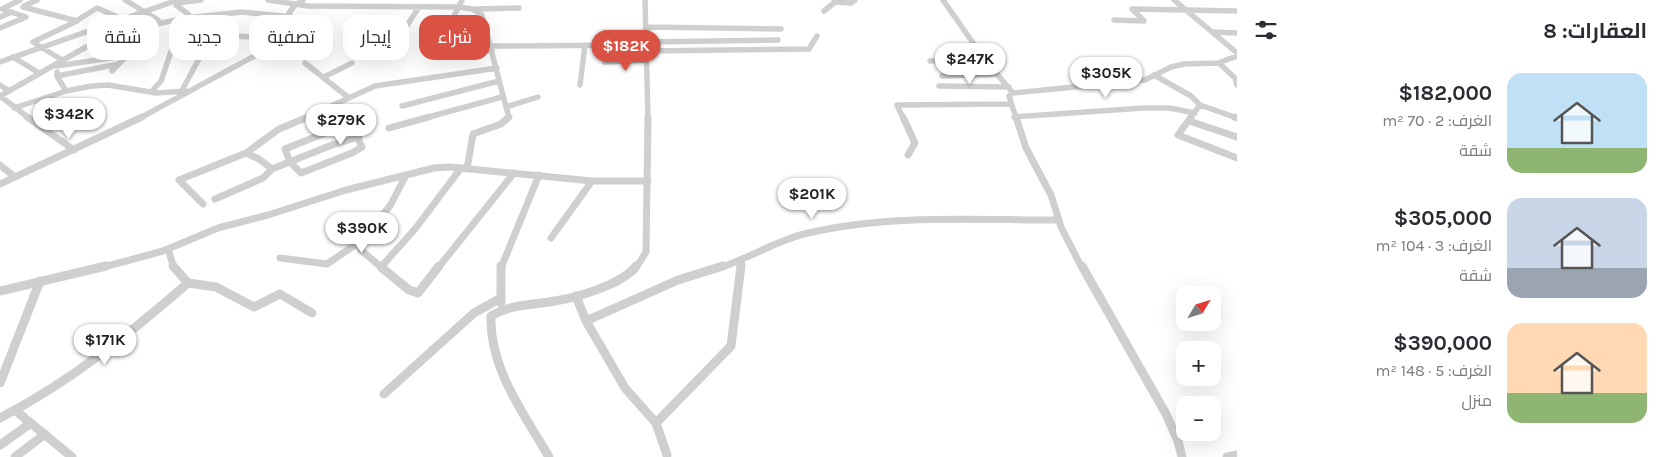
<!DOCTYPE html>
<html lang="ar">
<meta charset="utf-8">
<style>
body{margin:0;font-family:Karla,Cairo,sans-serif;background:#f7f7f7;color:#2b2b33;direction:rtl;height:100vh;display:flex;flex-direction:column;font-size:19px;white-space:nowrap}
*{box-sizing:border-box;margin:0}
p{font-size:16px;color:#7c7c81}
.icon{flex:none;width:28px;height:28px;fill:none;stroke:currentColor;stroke-width:2;stroke-linecap:round;stroke-linejoin:round}
.map{position:relative;flex:1;overflow:hidden;direction:ltr}
.details{display:flex;flex-direction:column;background:#fff;width:425px}
.details>*{flex:none}
.guide{position:absolute;left:15px;top:15px;width:475px;height:45px;direction:rtl;display:flex;gap:10px}
.needle{width:32px;rotate:52deg}
.buttons{position:absolute;left:1176px;top:286px;display:grid;gap:10px}
.buttons a{display:grid;place-items:center;width:45px;height:45px;border-radius:10px;background:#fff;box-shadow:0 5px 20px #0002;font-size:25px}
.price{position:absolute;translate:-50% -42px;padding:0 11px;border-radius:18px;background:#fff;color:#222;font-size:16px;line-height:32px;filter:drop-shadow(0 1px 2px #0008)}
.price::after{content:'';position:absolute;left:50%;top:30px;width:15px;height:11px;margin-left:-8px;background:inherit;clip-path:polygon(0 0,100% 0,50% 100%)}
.price.selected{background:#d95244;color:#fff}
ul{padding:0;list-style:none}
li{display:flex;align-items:center;gap:15px;height:125px;padding:0 15px}
li span{display:grid;place-items:center;flex:none;width:140px;height:100px;border-radius:15px;color:#555}
li>.icon{margin-inline-start:auto}
span .icon{width:60px;height:60px;fill:#fffc;stroke-width:1}
li b{font-size:21px}
h2{display:flex;justify-content:space-between;align-items:center;height:60px;padding:0 15px;font-size:21px}
.tag{padding:0 18px;border-radius:15px;background:#fff;box-shadow:0 5px 20px #0002;font-size:18px;line-height:45px}
.tag.selected{background:#d95244;color:#fff}
main{display:flex;flex:1;min-height:0}
.map>svg:first-child{display:block}
</style>
<main>
<section class="details">
<h2>العقارات: 8<svg class="icon" aria-label="filters" viewBox="0 0 24 24"><path d="M4 7h16M4 17h16"/><circle cx="9" cy="7" r="2"/><circle cx="15" cy="17" r="2"/></svg></h2>
<ul>
<li><span style="background:linear-gradient(#bfe0f5 75%,#8fb573 0)"><svg class="icon" aria-label="home" viewBox="0 0 24 24"><path d="M3 11l9-7 9 7M6 9v11h12V9"/></svg></span><div><b>$182,000</b><p>الغرف: 2 · 70 m²</p><p>شقة</p></div></li>
<li><span style="background:linear-gradient(#c9d6e8 70%,#9aa5b1 0)"><svg class="icon" aria-label="home" viewBox="0 0 24 24"><path d="M3 11l9-7 9 7M6 9v11h12V9"/></svg></span><div><b>$305,000</b><p>الغرف: 3 · 104 m²</p><p>شقة</p></div></li>
<li><span style="background:linear-gradient(#ffd9b3 70%,#8fb573 0)"><svg class="icon" aria-label="home" viewBox="0 0 24 24"><path d="M3 11l9-7 9 7M6 9v11h12V9"/></svg></span><div><b>$390,000</b><p>الغرف: 5 · 148 m²</p><p>منزل</p></div></li>
</ul>
</section>
<div class="map">
<svg width="1237" height="457" viewBox="0 0 1237 457">
<rect width="100%" height="100%" fill="#fff"/>
<g fill="none" stroke-linecap="round" stroke-linejoin="round">
<!-- minor-far2 -->
<path stroke="#cfcfcf" stroke-width="5.5" d="M175,0L177,3L201,0
M268,0L308,6L459,7L472,9L482,15L509,118
M645,0L648,118
M943,0L985,60L1013,93
M1174,0L1237,53
M835,2L851,3L855,0
M24,6L37,0
M23,7L77,21
M474,9L519,8
M824,11L835,2L834,0
M0,17L12,12
M1114,20L1144,21L1132,9L1237,11
M646,27L781,29
M0,28L26,17L2,9L20,0
M1213,32L1237,33
M212,35L252,37L275,44
M646,42L778,40
M491,46L647,45
M457,50L492,51
M647,51L809,49L817,36
M388,55L419,7
M434,56L462,0
M13,57L39,73
M62,60L33,42L73,23L97,8L122,19
M930,61L985,60
M0,62L175,1L176,5L188,14L176,37L161,81L151,92
M605,62L647,60
M305,63L349,98
M1219,63L1235,78L1237,85
M57,66L130,55
M112,71L157,24L158,20L125,0
M57,72V76L66,91
M1154,75L1191,96L1200,105L1237,118
M57,76L119,64
M942,76L997,74
M324,77L352,63
M0,85L9,91
M580,85L585,45
M939,86L1009,87
M181,92L223,15
M0,96L86,47L132,29L186,18L242,12L292,17
M0,96L29,118
M339,103L348,118
M402,106L499,81
M506,107L538,97
M14,108L66,91L92,86L108,85L156,93L186,91
M1014,117L1144,108H1169L1195,113
M140,118L295,34L298,30L289,13L295,5L303,0
M305,118L375,86L497,68
M425,118L502,97
M903,118L897,105L1010,104
M1016,118L1009,96L1013,93L1145,80L1171,67L1184,64L1218,63L1237,56
M1190,118L1200,105"/>
<!-- minor-far1 -->
<path stroke="#cfcfcf" stroke-width="7" d="M27,117L74,150
M308,117L279,129L246,153L259,159L272,169L332,145L359,137
M347,117L362,147L352,153L301,173L290,162L285,149L350,123
M903,117L915,143L908,155
M1016,117L1026,148L1051,195L1061,227L1082,268
M1191,117L1178,135L1237,158
M1234,117L1237,118
M1189,121L1237,137
M389,128L429,117
M0,165L15,177L142,117
M467,169L473,134L501,124L509,117
M0,184L15,177
M215,199L263,178L272,169
M203,204L179,180L246,153
M551,238L592,181
M358,243L361,250L381,267L415,229L461,168
M168,249L174,268
M280,258L327,264L358,243L390,206L405,177
M100,268L163,251L218,228L268,215L346,190L434,168L450,167L592,181H648
M438,268L514,173
M501,268L539,175
M636,268L646,252L648,117
M719,268C748,259 779,239 808,233C889,214 976,220 1059,220
M741,268L742,259"/>
<!-- minor -->
<path stroke="#cfcfcf" stroke-width="9" d="M173,266L188,283L216,287L254,307L280,294L312,313
M1082,266L1166,414L1178,441L1182,457
M381,267L409,290L418,293L439,266
M0,291L106,266
M576,296L586,321L625,388L656,423L667,455
M501,303V266
M586,321L678,280L723,266
M0,383L40,281
M384,394L474,313L501,298
M16,411L72,457
M0,418C70,382 129,334 188,283
M656,423L731,346L741,266
M0,445L31,423
M15,457L45,434
M549,457C524,414 489,368 491,316C511,304 533,305 555,301C574,298 593,292 611,284C619,280 631,274 636,266
M1227,457L1237,455"/>
</g>
</svg>
<div class="buttons">
<a><svg class="needle" viewBox="-14 -14 28 28"><path d="M0-13l5 13h-10z" fill="#e53935"/><path d="M0 13l5-13h-10z" fill="#7c7c81"/></svg></a>
<a>+</a>
<a>−</a>
</div>
<b class="price selected" style="left:626px;top:72px">$182K</b>
<b class="price" style="left:970px;top:85px">$247K</b>
<b class="price" style="left:1106px;top:99px">$305K</b>
<b class="price" style="left:69px;top:140px">$342K</b>
<b class="price" style="left:341px;top:146px">$279K</b>
<b class="price" style="left:812px;top:220px">$201K</b>
<b class="price" style="left:362px;top:254px">$390K</b>
<b class="price" style="left:105px;top:366px">$171K</b>
<div class="guide">
<a class="tag selected">شراء</a>
<a class="tag">إيجار</a>
<a class="tag">تصفية</a>
<a class="tag">جديد</a>
<a class="tag">شقة</a>
</div>
</div>
</main>
